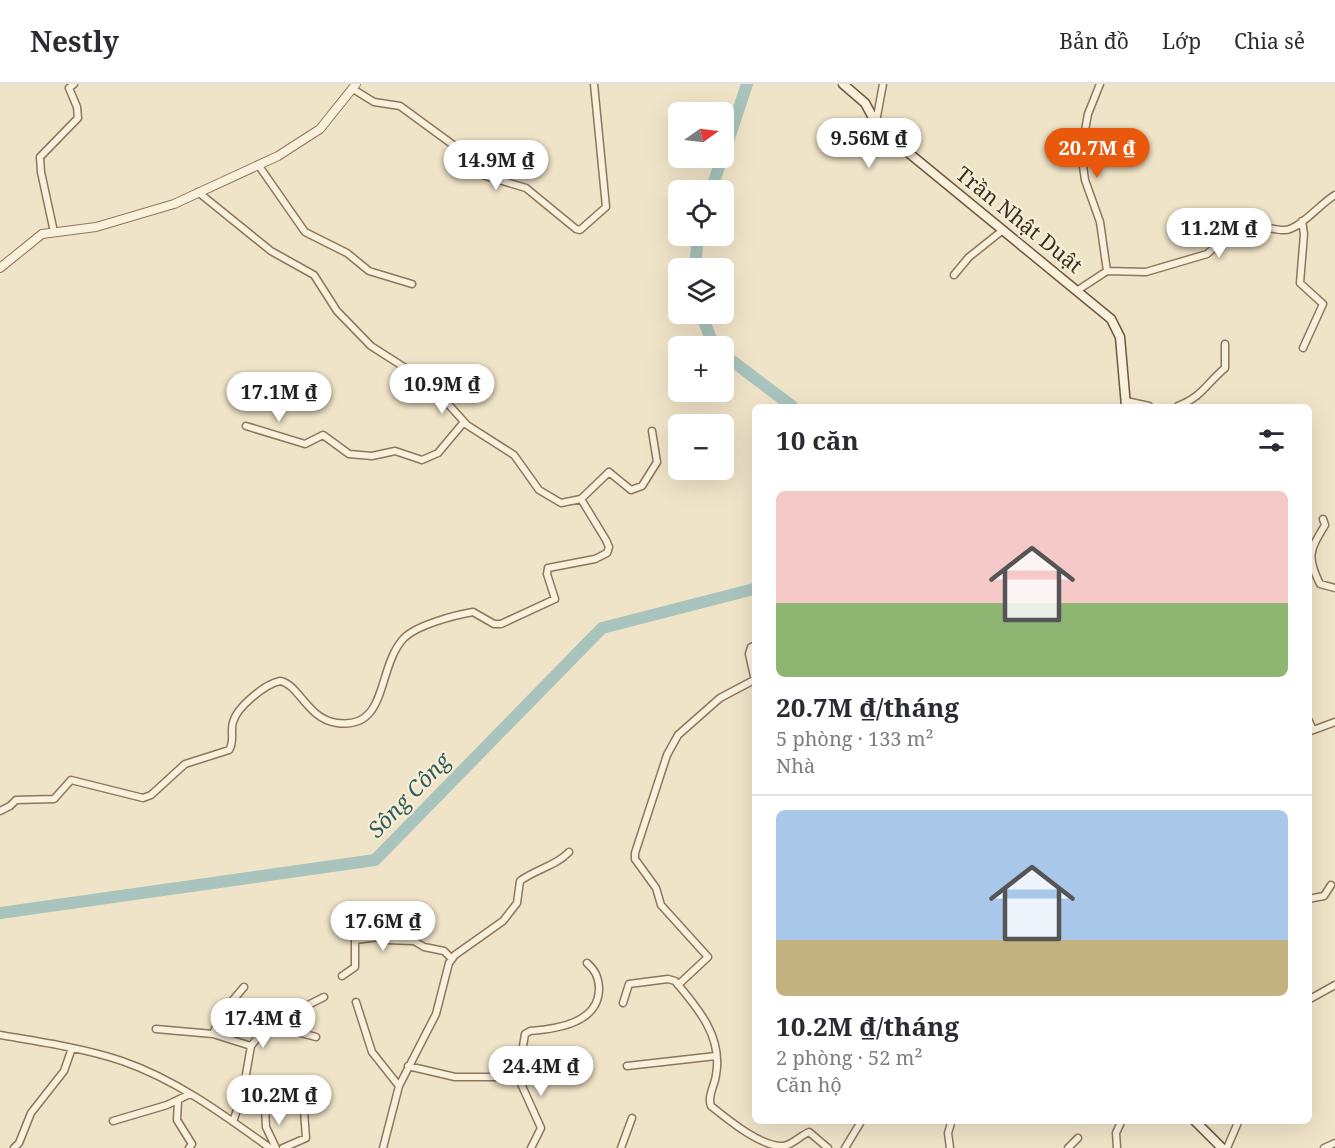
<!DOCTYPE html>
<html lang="vi">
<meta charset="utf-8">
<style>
body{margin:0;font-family:"Noto Serif",serif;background:#f2f2f3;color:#2b2b33;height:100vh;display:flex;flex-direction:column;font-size:22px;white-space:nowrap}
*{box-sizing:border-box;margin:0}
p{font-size:20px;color:#7c7c81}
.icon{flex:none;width:33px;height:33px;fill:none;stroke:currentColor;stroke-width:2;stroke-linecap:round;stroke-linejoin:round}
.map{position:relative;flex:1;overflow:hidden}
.panel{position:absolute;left:752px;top:320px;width:560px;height:720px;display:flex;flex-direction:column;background:#fff;border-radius:9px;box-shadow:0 6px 24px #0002}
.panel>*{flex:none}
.needle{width:39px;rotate:76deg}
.tools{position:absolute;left:668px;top:18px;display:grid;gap:12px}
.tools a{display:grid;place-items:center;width:66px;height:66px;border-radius:9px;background:#fff;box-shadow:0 6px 24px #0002;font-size:30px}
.price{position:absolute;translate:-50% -51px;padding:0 14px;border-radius:21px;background:#fff;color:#222;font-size:20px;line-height:39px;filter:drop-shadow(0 2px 3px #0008)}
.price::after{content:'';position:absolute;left:50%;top:36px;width:18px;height:14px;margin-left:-9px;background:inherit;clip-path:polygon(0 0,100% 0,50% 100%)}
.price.current{background:#ea580c;color:#fff}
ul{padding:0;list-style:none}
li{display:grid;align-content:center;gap:12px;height:318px;padding:0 24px}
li+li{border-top:2px solid #e1e1e2}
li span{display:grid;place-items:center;height:186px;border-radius:9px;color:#555}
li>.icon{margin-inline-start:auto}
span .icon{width:108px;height:108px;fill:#fffc;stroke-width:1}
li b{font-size:26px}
h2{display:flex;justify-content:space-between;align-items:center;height:72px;padding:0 24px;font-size:26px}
header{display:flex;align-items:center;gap:36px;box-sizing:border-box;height:84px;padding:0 30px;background:#fff;border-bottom:2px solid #e1e1e2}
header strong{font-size:28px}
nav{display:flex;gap:33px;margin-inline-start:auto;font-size:21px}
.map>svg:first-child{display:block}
</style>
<header>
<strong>Nestly</strong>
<nav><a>Bản đồ</a><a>Lớp</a><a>Chia sẻ</a></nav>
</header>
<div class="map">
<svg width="1335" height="1064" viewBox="0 0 1335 1064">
<rect width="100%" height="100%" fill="#f0e4c8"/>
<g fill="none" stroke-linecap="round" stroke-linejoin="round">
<!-- river -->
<path stroke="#a9c4bc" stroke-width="12" d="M723,72L747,0
M711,106L722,74
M695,184L698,152
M701,230L714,262
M723,270L792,322
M0,829L375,776L602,544L754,505"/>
<defs>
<path id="minor" d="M1100,0L1088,30L1081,68L1085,96L1100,138L1107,187
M353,5L374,18L400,22L456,63L479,90L526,104L576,145L580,146L606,123L594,0
M876,38L883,0
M851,53L867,72L899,61
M259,82L305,148L347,169L369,187L412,200
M198,108L271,167L314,191L337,227L371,262L407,285L449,321L467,341L514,371L539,406L561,419L581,415L609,388L631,406L642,402L657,378L652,347
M1302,137L1304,150L1300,199L1323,220L1303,264
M54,148L41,88L40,73L78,34L77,23L69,4L74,0
M954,191L969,173L1003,146
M1078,206L1107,187L1146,188L1207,170L1241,140C1256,138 1269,146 1284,146C1298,147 1321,119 1335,111
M1126,317L1149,322
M1178,322C1203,312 1205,301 1225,284V260
M246,342L305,360L323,351L349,370L372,372L395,367L422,376L438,369L464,338
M1323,435L1325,441C1310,466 1306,472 1320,500L1335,504
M754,562L751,563L749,570L754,592
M1308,635L1313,646
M1308,648L1335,638
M0,727L10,722L16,716L54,715L71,696L143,714L151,711L185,680L229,666C235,657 230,648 233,638C237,623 265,600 280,597C299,600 307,635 337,639C389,646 376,584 404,554C417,541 455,531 473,528L494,540H501L555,515L547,490L548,484L595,475L607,469L609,463L606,456L581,415
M1308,815L1324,812L1331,801
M342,892L355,883V856L379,853L386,856L414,857L424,863L444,867L451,874
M678,901L708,873L661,821L656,804L635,775V769L667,671L678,651L720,614L754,596
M1308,916L1335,901
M356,918L372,968L399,1002
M623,919L629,900L668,895L675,897C698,924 723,953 716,991C715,1001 707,1012 711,1022C727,1035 762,1064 784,1062C793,1060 800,1052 809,1048L828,1064
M287,931L297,948L316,953
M156,945L213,950L251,962
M213,950L221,930L244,903
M0,951C41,958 83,964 122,977C177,996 224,1031 270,1064
M408,982L455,993H518
M627,982L716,972
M178,1017L177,1036L192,1060L189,1064
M265,1023L266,1043L276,1064
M113,1037L167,1021L190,1010
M233,1038L243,1007L251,962L268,941L324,913
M14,1064L19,1059L31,1029L64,987L72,964
M283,1064L306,1054L304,1027L314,1017
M383,1064L399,1002L436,930L449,879L455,871L503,837L517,819L520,797C536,785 556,782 569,768
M531,1064L541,1044L518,993L525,950L530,947C557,945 600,939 599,903C598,892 595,886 587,879
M621,1064L632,1034
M845,1064L862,1036
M950,1064L948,1049L952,1036
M1068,1064L1078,1054
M1117,1064L1116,1049L1122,1036
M1227,1064L1239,1036
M1324,1064L1335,1059"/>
<path id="tertiary" d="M0,184L42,150L96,143L174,120L278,72L320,45L356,0"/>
<path id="secondary" d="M843,0L865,19L877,41L899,61L1111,235L1120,253L1126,322
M1194,1036L1222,1064"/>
</defs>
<!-- minor casing -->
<use href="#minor" stroke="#8d765c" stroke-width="9"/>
<!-- tertiary casing -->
<use href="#tertiary" stroke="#8d765c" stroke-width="10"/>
<!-- secondary casing -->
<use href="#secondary" stroke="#6f573f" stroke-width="11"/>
<!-- minor -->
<use href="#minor" stroke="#faf1dc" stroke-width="6"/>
<!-- tertiary -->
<use href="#tertiary" stroke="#faf1dc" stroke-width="8"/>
<!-- secondary -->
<use href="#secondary" stroke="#faf1dc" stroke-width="8"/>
</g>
<g text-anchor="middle" stroke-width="4.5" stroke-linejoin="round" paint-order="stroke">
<!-- street labels -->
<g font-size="21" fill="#3d2e20" stroke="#f7eed8">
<text transform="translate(1019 136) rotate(39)" y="7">Trần Nhật Duật</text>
</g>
<!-- water labels -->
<g font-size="22" font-style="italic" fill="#2f5d5a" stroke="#f7eed8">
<text transform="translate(409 711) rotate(-46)" y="8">Sông Công</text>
</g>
</g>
</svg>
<div class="tools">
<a><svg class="needle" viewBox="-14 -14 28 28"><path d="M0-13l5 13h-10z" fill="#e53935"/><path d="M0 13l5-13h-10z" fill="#7c7c81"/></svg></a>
<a><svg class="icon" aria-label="locate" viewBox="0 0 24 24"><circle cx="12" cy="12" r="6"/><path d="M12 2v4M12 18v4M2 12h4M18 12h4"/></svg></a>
<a><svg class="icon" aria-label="layers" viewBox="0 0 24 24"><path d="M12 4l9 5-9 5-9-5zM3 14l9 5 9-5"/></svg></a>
<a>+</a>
<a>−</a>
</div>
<b class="price" style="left:869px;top:85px">9.56M ₫</b>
<b class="price current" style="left:1097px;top:95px">20.7M ₫</b>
<b class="price" style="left:496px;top:107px">14.9M ₫</b>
<b class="price" style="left:1219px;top:175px">11.2M ₫</b>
<b class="price" style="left:442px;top:331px">10.9M ₫</b>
<b class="price" style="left:279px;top:339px">17.1M ₫</b>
<b class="price" style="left:383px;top:868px">17.6M ₫</b>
<b class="price" style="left:263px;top:965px">17.4M ₫</b>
<b class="price" style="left:541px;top:1013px">24.4M ₫</b>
<b class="price" style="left:279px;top:1042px">10.2M ₫</b>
<section class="panel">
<h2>10 căn<svg class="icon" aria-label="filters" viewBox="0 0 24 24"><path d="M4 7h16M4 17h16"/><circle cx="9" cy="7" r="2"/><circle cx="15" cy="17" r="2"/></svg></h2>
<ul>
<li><span style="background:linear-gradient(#f6c9c9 60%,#8fb573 0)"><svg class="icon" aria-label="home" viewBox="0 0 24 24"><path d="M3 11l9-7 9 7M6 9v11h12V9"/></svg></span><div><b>20.7M ₫/tháng</b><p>5 phòng · 133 m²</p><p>Nhà</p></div></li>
<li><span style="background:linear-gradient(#a9c7e8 70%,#c2b280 0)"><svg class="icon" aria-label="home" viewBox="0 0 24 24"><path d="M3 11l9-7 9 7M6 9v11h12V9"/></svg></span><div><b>10.2M ₫/tháng</b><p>2 phòng · 52 m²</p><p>Căn hộ</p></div></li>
</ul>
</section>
</div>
